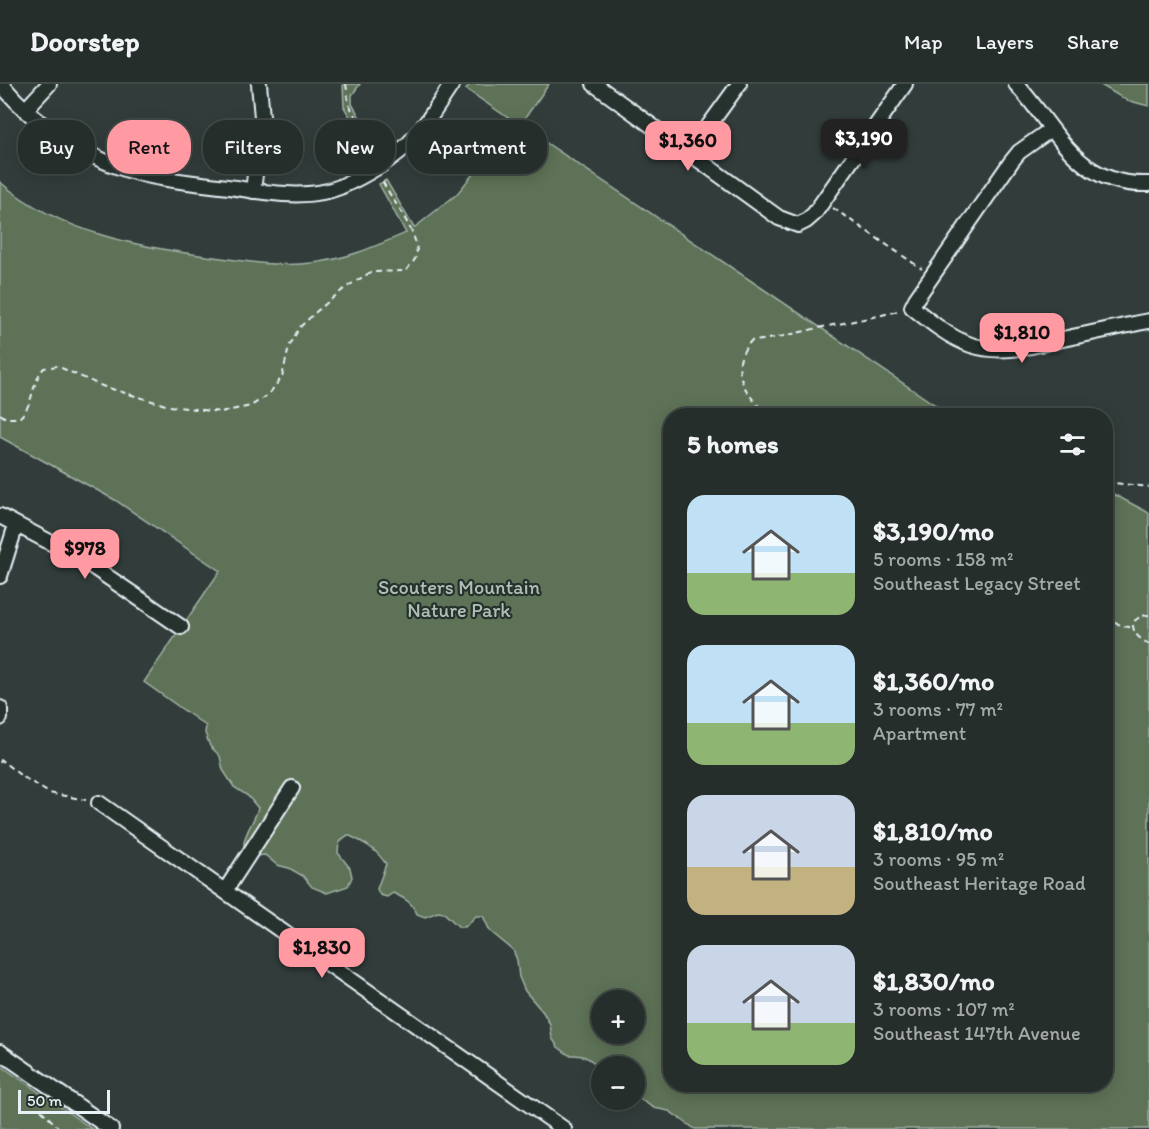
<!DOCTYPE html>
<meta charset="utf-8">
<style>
body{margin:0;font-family:Itim,sans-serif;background:#2e3634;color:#f1f3f6;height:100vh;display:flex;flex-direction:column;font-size:22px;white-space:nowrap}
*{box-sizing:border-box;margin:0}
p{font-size:20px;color:#a4a8a9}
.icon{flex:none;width:33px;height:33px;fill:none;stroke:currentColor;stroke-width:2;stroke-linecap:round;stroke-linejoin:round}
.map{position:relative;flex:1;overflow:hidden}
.panel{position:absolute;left:663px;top:324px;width:450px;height:684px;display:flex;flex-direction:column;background:#262e2c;border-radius:24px;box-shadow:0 3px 15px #0003,0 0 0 2px #424a48}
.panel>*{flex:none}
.guide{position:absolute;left:18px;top:36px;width:555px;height:54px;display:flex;gap:12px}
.controls{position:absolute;left:591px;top:906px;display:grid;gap:12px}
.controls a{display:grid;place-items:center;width:54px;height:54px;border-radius:50%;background:#262e2c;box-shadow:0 3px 15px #0003,0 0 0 2px #424a48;font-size:30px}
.scale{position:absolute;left:18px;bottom:15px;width:92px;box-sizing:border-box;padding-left:6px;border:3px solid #e8f1f8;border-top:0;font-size:16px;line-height:21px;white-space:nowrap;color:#e8f1f8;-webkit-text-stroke:4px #26332d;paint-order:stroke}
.price{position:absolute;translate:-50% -51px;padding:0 14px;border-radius:12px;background:#ff9aa2;color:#111;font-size:20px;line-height:39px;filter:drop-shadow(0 2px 3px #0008)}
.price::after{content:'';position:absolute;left:50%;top:36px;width:18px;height:14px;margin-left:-9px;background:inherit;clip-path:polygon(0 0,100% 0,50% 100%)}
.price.current{background:#222;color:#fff}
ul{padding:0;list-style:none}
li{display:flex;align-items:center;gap:18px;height:150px;padding:0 24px}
li span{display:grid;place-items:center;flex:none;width:168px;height:120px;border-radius:18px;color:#555}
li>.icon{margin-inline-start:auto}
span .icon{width:72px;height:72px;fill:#fffc;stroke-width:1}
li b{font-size:26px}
h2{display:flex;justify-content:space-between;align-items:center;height:72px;padding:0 24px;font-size:26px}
.chip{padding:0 21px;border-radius:24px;background:#262e2c;box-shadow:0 3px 15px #0003,0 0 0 2px #424a48;font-size:21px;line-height:54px}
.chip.current{background:#ff9aa2;color:#111}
header{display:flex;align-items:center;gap:36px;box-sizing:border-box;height:84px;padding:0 30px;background:#262e2c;border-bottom:2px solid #424a48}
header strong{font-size:28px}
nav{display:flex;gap:33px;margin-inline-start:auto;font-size:21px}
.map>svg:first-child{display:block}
</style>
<header>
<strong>Doorstep</strong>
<nav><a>Map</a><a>Layers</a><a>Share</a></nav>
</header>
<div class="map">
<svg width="1149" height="1045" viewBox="0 0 1149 1045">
<rect width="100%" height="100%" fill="#323d3b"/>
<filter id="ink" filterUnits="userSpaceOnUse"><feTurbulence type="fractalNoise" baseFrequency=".0167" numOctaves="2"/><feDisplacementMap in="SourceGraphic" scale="12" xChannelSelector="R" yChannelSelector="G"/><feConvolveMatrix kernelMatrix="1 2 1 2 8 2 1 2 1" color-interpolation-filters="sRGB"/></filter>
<g filter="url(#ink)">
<!-- green -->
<path fill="#5d7256" stroke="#a2b2a7" stroke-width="1.5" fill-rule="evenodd" d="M343,0H360L352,11V20L379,66L372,71L344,23Z
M470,0H549L520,41L950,331L670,332V1000H1106V406L1149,429V1045H695L669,1027L654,1024L635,1012L634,982H602L601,987C592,975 585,970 569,971L558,963L552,954L550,940L543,928L525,907L519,893L517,876L513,866L490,847L483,832H476L465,843H459L444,829L438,828L425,833L417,830C413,819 404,814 393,809L387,813L380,811L377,805L386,780C375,764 365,759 348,751C340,756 338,760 338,769L350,784L352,793L348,802L327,809L312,803L303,792L289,784L277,781L265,771L254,772L245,768C240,753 254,740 258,724L248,712L234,703L223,686L220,672L210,662L205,649L206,642L144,598L220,487L115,416L0,353V98C61,150 143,164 221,174C250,178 282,183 312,179C347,175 374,163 406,149L379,100L386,96L414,144L457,110L488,71L511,36L466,5ZM602,916H634V950H602Z
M1099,0H1149V22L1126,16Z
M0,981L92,1045H0Z"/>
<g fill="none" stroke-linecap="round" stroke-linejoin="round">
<defs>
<path id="minor" d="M1,0C37,44 91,78 146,91C175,98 206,100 236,104C269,109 308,116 340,103C362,93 388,78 406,62C424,45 438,21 452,0
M594,0L779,134L798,141L806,137L814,130L905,0
M1016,0C1057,44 1076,103 1149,100
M26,25L49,0
M1050,46L1019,68L1011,78L916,215L912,223C929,237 950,254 971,261C1004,272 1039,260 1072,253C1097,248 1123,242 1149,237
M689,69L739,0
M253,107L262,33L259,0
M0,432L80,474L181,543
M0,492L16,441
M0,624V634
M99,719L564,1045
M225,807L292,704
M0,968L111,1045"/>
</defs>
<!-- minor casing -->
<use href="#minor" stroke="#e8f1f8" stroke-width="18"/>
<!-- path -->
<path stroke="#e8f1f8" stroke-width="2" stroke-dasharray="6 4.5" stroke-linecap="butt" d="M346,0L349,21L377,70
M833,124L922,185
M0,330L6,334H19C35,320 30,300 44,284L57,282L102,302L169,322L221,328L251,322L269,310L282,293L289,263L299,244L317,227L345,204L371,188L406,187C408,183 413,179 415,175C425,156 390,114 382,96
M769,332C746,311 726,285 751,257C778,255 802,247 828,242C853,237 877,233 901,226
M1106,398L1149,403
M1149,531L1141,532L1133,538C1132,550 1140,555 1149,560
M1106,532L1120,541L1133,544
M0,679L1,676L20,691L49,709L86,716
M41,1026L60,1045"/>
<!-- minor -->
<use href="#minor" stroke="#26332d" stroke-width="14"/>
</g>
</g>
<g text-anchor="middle" stroke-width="4.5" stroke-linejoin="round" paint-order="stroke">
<!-- park labels -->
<g font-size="20" fill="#b0beb7" stroke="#26332d">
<text x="459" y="510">Scouters Mountain<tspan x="459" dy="23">Nature Park</tspan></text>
</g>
</g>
</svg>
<div class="controls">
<a>+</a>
<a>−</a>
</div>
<div class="scale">50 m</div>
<b class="price current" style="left:864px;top:86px">$3,190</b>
<b class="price" style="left:688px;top:88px">$1,360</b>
<b class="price" style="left:1022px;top:280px">$1,810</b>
<b class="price" style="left:85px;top:496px">$978</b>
<b class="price" style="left:322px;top:895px">$1,830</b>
<div class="guide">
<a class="chip">Buy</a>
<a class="chip current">Rent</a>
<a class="chip">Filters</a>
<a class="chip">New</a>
<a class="chip">Apartment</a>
</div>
<section class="panel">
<h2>5 homes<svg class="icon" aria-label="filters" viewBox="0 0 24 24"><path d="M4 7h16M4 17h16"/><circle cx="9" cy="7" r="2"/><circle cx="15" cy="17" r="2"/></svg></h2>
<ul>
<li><span style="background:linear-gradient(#bfe0f5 65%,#8fb573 0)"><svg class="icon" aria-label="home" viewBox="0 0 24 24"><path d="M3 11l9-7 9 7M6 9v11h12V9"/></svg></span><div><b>$3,190/mo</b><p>5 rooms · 158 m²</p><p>Southeast Legacy Street</p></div></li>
<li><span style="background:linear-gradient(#bfe0f5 65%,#8fb573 0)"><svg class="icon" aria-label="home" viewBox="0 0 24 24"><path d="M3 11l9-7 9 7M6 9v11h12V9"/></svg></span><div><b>$1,360/mo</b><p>3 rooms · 77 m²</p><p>Apartment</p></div></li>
<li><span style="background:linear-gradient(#c9d6e8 60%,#c2b280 0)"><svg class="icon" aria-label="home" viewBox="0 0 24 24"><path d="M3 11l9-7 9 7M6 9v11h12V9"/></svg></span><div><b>$1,810/mo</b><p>3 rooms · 95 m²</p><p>Southeast Heritage Road</p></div></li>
<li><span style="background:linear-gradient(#c9d6e8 65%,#8fb573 0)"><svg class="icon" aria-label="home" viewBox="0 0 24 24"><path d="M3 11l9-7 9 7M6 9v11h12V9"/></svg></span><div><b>$1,830/mo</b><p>3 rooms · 107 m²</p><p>Southeast 147th Avenue</p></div></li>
</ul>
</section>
</div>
